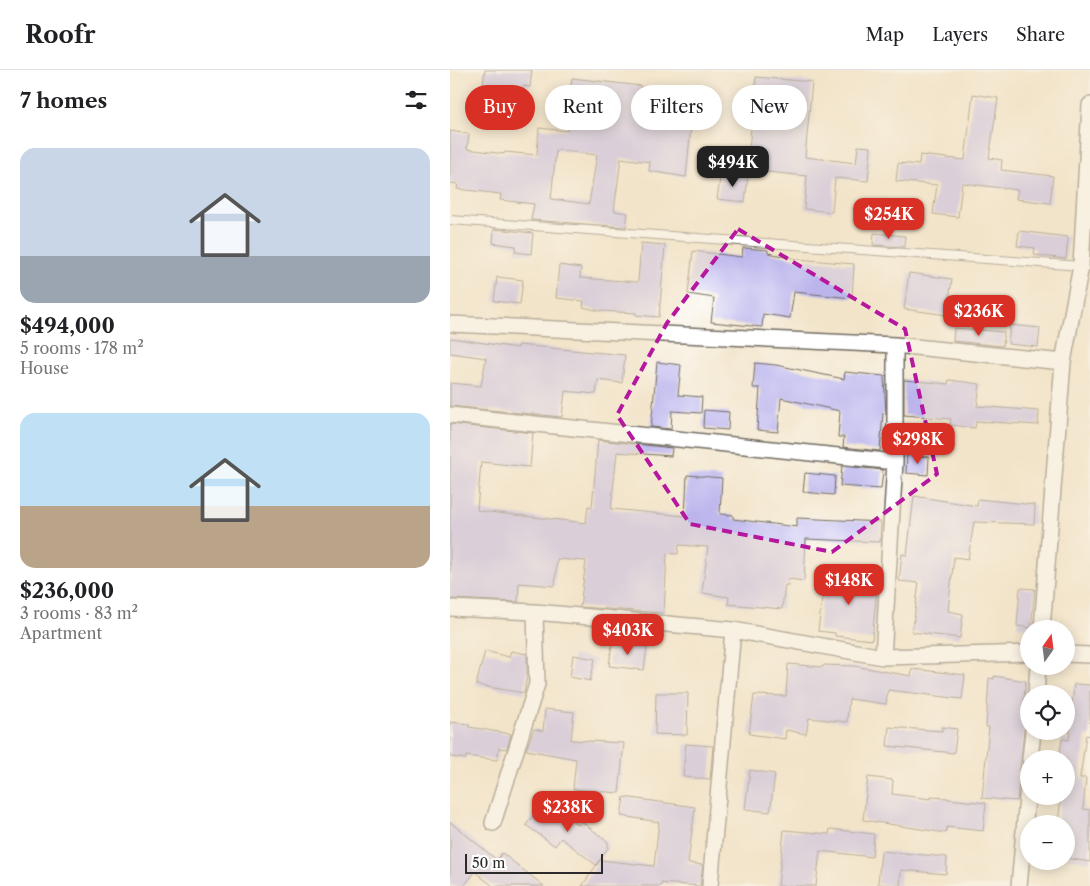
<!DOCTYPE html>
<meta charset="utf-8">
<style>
body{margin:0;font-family:"Libre Caslon Text",serif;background:#f2f2f2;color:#202124;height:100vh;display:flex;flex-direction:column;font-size:19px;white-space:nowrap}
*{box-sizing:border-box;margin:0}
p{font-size:16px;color:#757577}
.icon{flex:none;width:28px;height:28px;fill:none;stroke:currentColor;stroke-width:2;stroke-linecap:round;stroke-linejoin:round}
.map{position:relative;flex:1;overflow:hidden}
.details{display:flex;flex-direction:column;background:#fff;width:450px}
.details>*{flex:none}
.top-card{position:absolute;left:15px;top:15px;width:475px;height:45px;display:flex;gap:10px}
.needle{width:32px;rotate:14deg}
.buttons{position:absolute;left:570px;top:550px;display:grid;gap:10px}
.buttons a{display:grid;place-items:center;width:55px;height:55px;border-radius:50%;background:#fff;box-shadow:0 2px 12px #0003;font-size:25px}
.scale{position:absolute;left:15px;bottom:12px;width:138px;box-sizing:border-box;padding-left:5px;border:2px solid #2b2b2b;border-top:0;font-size:14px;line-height:18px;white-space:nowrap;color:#2b2b2b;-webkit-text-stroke:4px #fff;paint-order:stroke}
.price{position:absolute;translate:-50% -42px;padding:0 11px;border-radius:10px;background:#d93025;color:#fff;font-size:16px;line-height:32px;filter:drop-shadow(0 1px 2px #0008)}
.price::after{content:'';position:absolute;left:50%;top:30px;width:15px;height:11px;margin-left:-8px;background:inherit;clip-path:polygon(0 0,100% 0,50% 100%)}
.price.active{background:#222;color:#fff}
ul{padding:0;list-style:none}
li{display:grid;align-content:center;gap:10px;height:265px;padding:0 20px}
li span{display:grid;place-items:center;height:155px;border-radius:15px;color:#555}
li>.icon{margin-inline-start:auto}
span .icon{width:90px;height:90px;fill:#fffc;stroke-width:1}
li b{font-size:21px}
h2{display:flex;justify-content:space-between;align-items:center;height:60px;padding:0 20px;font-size:21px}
.tag{padding:0 18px;border-radius:22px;background:#fff;box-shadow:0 2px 12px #0003;font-size:18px;line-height:45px}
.tag.active{background:#d93025;color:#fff}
header{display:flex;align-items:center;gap:30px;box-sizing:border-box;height:70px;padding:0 25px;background:#fff;border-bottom:1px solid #e0e0e0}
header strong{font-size:24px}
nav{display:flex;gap:28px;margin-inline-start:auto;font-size:18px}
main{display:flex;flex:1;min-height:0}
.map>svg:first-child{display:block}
</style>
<header>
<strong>Roofr</strong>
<nav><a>Map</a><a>Layers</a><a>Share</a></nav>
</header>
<main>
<section class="details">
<h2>7 homes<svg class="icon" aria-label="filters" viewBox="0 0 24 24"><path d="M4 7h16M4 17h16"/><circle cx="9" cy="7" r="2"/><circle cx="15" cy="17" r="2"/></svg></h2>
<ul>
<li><span style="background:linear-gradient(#c9d6e8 70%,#9aa5b1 0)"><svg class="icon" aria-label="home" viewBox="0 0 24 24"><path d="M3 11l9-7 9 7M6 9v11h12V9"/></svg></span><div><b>$494,000</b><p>5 rooms · 178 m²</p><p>House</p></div></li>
<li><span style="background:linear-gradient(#bfe0f5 60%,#b9a48a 0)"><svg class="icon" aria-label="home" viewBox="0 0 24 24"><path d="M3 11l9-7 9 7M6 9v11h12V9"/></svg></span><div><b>$236,000</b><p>3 rooms · 83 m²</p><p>Apartment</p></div></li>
</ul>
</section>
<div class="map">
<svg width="640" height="816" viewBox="0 0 640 816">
<rect width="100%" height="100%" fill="#fff"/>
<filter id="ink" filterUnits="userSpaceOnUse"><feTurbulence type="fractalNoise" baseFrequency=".02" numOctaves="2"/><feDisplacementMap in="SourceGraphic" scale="10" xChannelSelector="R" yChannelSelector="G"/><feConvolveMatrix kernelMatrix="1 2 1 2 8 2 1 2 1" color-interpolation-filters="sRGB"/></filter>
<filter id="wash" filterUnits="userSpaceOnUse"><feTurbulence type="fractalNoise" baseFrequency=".0096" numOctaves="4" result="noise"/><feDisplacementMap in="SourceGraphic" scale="20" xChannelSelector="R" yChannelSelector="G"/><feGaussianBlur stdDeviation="1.12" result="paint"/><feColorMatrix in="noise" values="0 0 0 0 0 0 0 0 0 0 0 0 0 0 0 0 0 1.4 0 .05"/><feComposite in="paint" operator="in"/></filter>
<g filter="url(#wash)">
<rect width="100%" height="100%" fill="#f2e4c9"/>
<g id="blocks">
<!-- building -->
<path fill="#bcb5ec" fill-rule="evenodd" d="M35,0H82L80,17L74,16L69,47L29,41Z
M306,7L362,12L355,87L406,93L408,76L421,77L418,111L385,108L382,142L354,139L357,106L297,100Z
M122,8L191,16L188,40L242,46L236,107L199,101L200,92L171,88L164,141L178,143L176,157L81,150L84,134L50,130L51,124L7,119L8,114L0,113V61L19,64L17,79L54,84L55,82L87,85L89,58L117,61ZM106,80L147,85L139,134L101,129Z
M523,24L548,28L539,88L552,90L551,100L603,106L600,133L566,129L568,120L512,113L508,147L483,144L487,115L446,111L448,93L469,95L470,85L515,90Z
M271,103L298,107L295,132L267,129Z
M44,159L83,163L81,184L65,182L66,176L43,173Z
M569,161L618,167L616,189L584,185L585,178L567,176Z
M424,163L455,166L454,177L423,175Z
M191,173L215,175L209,247L186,245V243L150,241L133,237L134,231L106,228L109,195L131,198L130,208L188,212Z
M293,178L318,180V183L348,189L404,194L402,228L344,222L340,248L313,244L312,257L261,252L264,228L238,224L243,181L292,187Z
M459,203L502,209L497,245L454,239Z
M47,207L73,210L70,234L44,231Z
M560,255L590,258L588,277L558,274Z
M504,258L554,262L553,276L503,271Z
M0,268L68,278V275L175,285L172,313L148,310L146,324L115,321L112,347L0,336V313L31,316L36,288L0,283Z
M207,292L231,295L228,325L252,327L251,343L222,341L221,359L201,357Z
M305,293L326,295L394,309L395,302L434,306L436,344L433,343L430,381L393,377L394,367H388L390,341L331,328L328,362L307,360L310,318H303Z
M454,310L498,314L499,310L530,314L527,336L589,341L588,355L526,351L525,358L500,355L501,349L454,345Z
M254,340L279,342L278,360L253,358Z
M0,354L83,363L80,397L31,392L27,440L30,441L136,453L138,436L142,437L148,370L222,378L221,386L167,382L161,439L235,446L237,405L272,408L270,444L283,445V449L347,457V448L431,452L430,472L356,469L354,511L339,509L338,515H335L332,539L278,534L279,527L252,523L258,477L229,475L228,484L217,483L214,543L130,537L136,491L107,489L105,516L69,513L68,532L0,529Z
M457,385L479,387L478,405L456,403Z
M392,396L433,400L431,419L390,416Z
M355,403L385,406L384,425L353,422Z
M464,426L527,436L528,429L585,435L584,454L524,452L518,489L504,487L498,541L513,544L510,568L462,562L469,513L449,511L452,484L457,485Z
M375,504L428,508L422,570L385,566V563L368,561Z
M570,518L585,519L581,558L567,556Z
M162,573L197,577L194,600L159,596Z
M35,581L59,587L61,581L77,584V606L74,623L26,615Z
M123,585L145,589L140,611L120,607Z
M338,594L373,597L374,595L404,596L461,606L462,599L515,605L512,629L438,620L436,634L399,629L397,652L359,648L356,664L336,660L335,669L299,664L304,625L336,626Z
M544,606L576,611L573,637L579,638V653L574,660L567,731L532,728L539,657H536L539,608L544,609Z
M624,614L640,615V666L636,665L630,708H636L633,739L640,740V792L616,788V754H608L611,726H616V689H609L612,669L619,670Z
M206,623H238L237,665L205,664Z
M95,639L124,642L121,670L174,673L169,723L123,719L126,689L76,680L84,659L93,661Z
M0,652L19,654V657L61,664L57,679L49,678L47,690L16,686V689L0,687Z
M439,657L492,661V657L507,659L504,683L437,676Z
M236,674L263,676L260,709L233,707Z
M300,700L325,704L320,742L295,739Z
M418,707L443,710L442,724L481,729V727L498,728V729L536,733L533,761L497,757L496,763L413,750Z
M174,727L245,737L238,793L253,795L250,816L211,813V816H132L150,790L204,796L209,752L171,746Z
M94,731L128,755L131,751L158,772V778L146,795L111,768L105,776L76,755Z
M0,752L47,790L52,783L94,816H43L25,802L14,816H0Z
M380,759L424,764L422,787L370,781L366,816H328L334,760L379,764Z
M431,781L497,787L496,804L451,800L450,816L428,814Z"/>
</g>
</g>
<g filter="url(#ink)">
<use href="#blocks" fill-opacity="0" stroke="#716c62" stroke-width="1"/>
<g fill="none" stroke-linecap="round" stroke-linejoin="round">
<defs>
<path id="lane" d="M0,150L631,196"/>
<path id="street" d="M0,254L445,275L613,292
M0,345L445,392
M0,538L85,542L283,560L433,587L579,583
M592,559L613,292L631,196L640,35
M616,584L640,585
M433,587L445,392V275
M586,624L588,596
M580,689L583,661
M43,753L87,614L85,542
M260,816L283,560
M569,816L579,706"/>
</defs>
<!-- lane casing -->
<use href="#lane" stroke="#716c62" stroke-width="10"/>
<!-- street casing -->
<use href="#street" stroke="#716c62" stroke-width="18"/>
<!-- lane -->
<use href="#lane" stroke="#fff" stroke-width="8"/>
<!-- street -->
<use href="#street" stroke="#fff" stroke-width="15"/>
</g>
</g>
<!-- marked area -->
<path d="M0 0H640V816H0ZM288,159L455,259L487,404L382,482L240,454L167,345L217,253Z" fill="#f2e4c9" fill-opacity=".55" fill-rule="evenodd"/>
<path fill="none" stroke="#b5179e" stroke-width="4" stroke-dasharray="10 6" stroke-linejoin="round" d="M288,159L455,259L487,404L382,482L240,454L167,345L217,253Z"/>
</svg>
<div class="buttons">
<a><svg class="needle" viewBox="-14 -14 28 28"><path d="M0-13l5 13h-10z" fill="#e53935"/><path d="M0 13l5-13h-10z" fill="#757577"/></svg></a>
<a><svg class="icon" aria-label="locate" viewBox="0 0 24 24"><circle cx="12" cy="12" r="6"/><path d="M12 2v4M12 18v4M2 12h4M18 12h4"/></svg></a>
<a>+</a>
<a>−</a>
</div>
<div class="scale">50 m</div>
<b class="price active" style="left:283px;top:118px">$494K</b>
<b class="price" style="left:439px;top:170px">$254K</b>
<b class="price" style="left:529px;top:267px">$236K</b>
<b class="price" style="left:468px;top:395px">$298K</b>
<b class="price" style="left:399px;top:536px">$148K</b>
<b class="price" style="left:178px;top:586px">$403K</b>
<b class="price" style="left:118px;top:763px">$238K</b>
<div class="top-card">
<a class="tag active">Buy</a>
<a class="tag">Rent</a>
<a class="tag">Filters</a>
<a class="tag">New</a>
</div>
</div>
</main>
